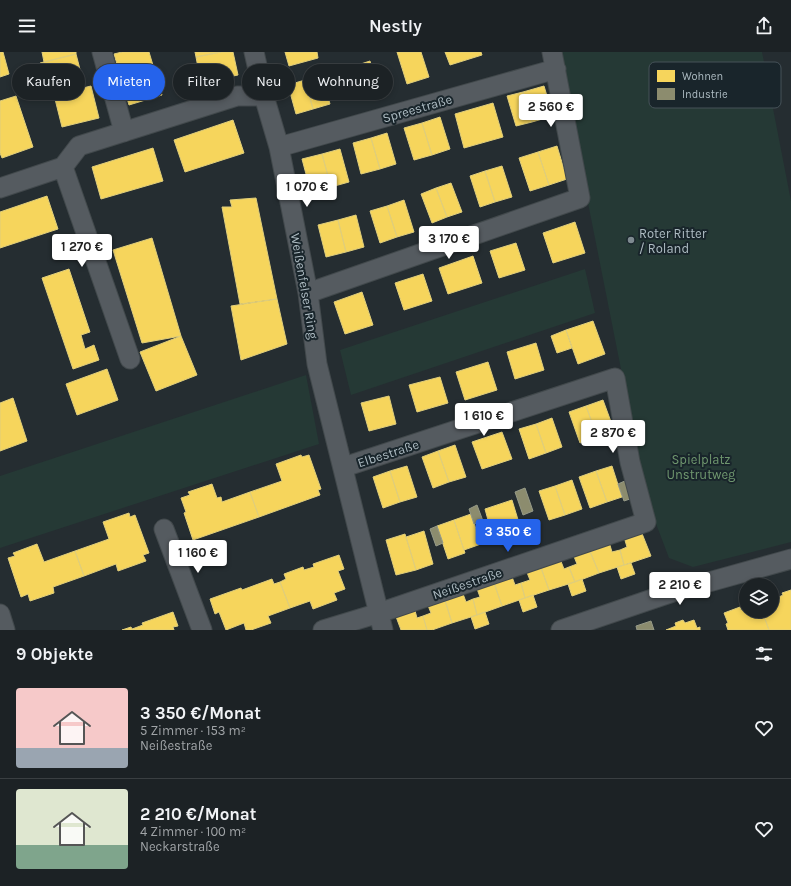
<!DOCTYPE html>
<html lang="de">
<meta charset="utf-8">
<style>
body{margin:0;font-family:Karla,sans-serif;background:#252a2d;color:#f1f3f6;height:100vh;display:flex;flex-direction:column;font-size:15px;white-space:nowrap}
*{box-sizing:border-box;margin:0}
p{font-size:13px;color:#a0a4a7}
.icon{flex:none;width:22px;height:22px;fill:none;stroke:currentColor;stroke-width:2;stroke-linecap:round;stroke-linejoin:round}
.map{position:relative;height:578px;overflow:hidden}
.sheet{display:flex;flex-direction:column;background:#1c2225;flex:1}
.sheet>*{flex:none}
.top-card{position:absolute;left:12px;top:12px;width:400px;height:36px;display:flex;gap:8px}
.buttons{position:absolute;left:739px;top:526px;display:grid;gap:8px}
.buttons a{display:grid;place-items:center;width:40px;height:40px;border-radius:50%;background:#1c2225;box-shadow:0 2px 6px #0003,0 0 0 1px #3a3f42;font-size:20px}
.price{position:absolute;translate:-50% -34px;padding:0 9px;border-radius:4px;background:#fff;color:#222;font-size:13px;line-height:26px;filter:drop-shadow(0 1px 2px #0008)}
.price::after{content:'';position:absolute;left:50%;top:24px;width:12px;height:9px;margin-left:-6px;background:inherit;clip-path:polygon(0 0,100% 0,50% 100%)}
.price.on{background:#2563eb;color:#fff}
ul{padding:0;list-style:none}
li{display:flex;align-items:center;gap:12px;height:100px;padding:0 16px}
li+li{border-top:1px solid #3a3f42}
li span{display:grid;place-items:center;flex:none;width:112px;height:80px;border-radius:4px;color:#555}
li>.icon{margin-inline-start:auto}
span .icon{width:48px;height:48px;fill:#fffc;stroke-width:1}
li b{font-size:17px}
h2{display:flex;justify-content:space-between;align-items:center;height:48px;padding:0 16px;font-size:17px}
.tag{padding:0 14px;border-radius:18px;background:#1c2225;box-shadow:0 2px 6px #0003,0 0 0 1px #3a3f42;font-size:14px;line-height:36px}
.tag.on{background:#2563eb;color:#fff}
header{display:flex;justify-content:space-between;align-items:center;height:52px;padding:0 16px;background:#1c2225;font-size:18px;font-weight:600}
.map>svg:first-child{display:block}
</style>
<header><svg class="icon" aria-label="menu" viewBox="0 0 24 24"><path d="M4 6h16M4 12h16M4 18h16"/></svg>Nestly<svg class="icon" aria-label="share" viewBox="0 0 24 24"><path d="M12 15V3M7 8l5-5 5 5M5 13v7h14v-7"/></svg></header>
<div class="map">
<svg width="791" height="578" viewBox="0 0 791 578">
<rect width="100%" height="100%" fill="#252d31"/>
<!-- green -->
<path fill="#253935" d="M558,0H762L791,149V490L693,515L669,506L647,448Z
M585,217L595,261L351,343L340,298Z
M306,323L319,392L0,496V424Z"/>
<!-- homes -->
<path fill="#f6d55c" stroke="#e0ce7b" d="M0,0H3L9,22L0,25Z
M42,0H76V2L44,10Z
M122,0H149L155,20L122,29L114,2Z
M195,0H221L196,5Z
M221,0H233L238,23L201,31L196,5Z
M285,0H317L318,6L289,14Z
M397,0H421L429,25L407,32Z
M445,0H481L482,3L450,13Z
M76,2L82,25L46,34L40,11Z
M370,9L378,36L348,45L339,19Z
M155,20L162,43L129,53L122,29Z
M322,23L330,52L313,57L305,28Z
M305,28L313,57L296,62L288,33Z
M91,34L99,66L62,75L54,43Z
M544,34L553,64L532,70L523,40Z
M523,40L532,70L516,74L507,44Z
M16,44L33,95L2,106L0,101V49Z
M493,51L503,85L464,96L455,62Z
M440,65L450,97L432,103L422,71Z
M233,68L244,101L185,120L174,88Z
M422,71L432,103L414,108L404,76Z
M387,81L396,112L380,117L371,86Z
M371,86L380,117L361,122L353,91Z
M557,94L567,127L549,133L538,100Z
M153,96L163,129L101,147L92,115Z
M340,97L349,130L331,135L322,102Z
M538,100L549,133L530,139L519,106Z
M322,102L331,135L311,141L302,107Z
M502,114L512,145L495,150L485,119Z
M485,119L495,150L480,155L470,124Z
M451,131L462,160L447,165L436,136Z
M436,136L447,165L432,171L421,142Z
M47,144L58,177L0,196V160Z
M256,146L277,247L240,252L222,155H232L230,148Z
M404,148L414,180L397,185L387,154Z
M387,154L397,185L380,191L370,159Z
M356,163L364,195L346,200L338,168Z
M338,168L346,200L326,205L318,173Z
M575,170L585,201L553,211L543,181Z
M152,186L181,284L142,291L113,198Z
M516,191L525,218L499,226L490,199Z
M473,204L482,231L448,242L439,216Z
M69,217L90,280L81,283L85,297L94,293L99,308L73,317L42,226Z
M423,222L432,249L404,258L395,231Z
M362,240L373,273L345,282L334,250Z
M277,247L287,292L241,308L231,254Z
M593,269L605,302L578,312L566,278Z
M566,278L572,296L557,301L551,284Z
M181,284L197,323L156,339L140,300Z
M536,291L544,318L515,327L507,300Z
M488,310L497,338L465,348L456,320Z
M107,317L118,348L77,363L66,332Z
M440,325L448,351L417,360L409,333Z
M389,344L396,372L369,379L361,351Z
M13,346L27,389L0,399V351Z
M603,348L614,378L597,384L586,354Z
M586,354L597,384L580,391L569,360Z
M552,366L562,395L546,401L536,372Z
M536,372L546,401L529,407L519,377Z
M502,380L512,407L482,417L472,390Z
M455,393L466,425L449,430L438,399Z
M438,399L449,430L433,436L422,405Z
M301,403L302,405L309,403L321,437L318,438L320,443L259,465L250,440L282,429L276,412Z
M407,414L417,445L400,450L390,419Z
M612,414L622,445L607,450L596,419Z
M390,419L400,450L383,456L373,425Z
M596,419L607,450L590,456L579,425Z
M572,428L582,457L565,463L555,434Z
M212,432L217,446L221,445L222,450L250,440L259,465L193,488L184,461L186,460L181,446L190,443L188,440Z
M555,434L565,463L549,468L539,439Z
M512,448L519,471L491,479L485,457Z
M129,461L130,465L135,463L149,501L143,503L146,509L118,519L116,512L84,524L75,499L109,487L103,470Z
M471,462L481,492L464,498L454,468Z
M454,468L465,501L448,507L437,474Z
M424,479L433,512L416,518L406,485Z
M641,479L651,504L624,513L620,498L627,495L624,485Z
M405,482L416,518L396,523L386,488Z
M609,490L612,500L620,498L624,513L599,521L589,497Z
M37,492L44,510L75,499L84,524L53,535L54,541L30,549L28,542L21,545L8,506L15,504L13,501Z
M589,497L599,521L575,530L569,515L577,512L573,502Z
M339,503L344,517L338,519L345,537L334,541L337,548L313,557L310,549L290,556L280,530L286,527L284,522L303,515L304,518L314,515L313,512Z
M560,507L564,517L569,515L575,530L549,538L540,513Z
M631,511L635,522L621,527L617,515Z
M540,513L549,538L525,546L521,531L530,528L526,518Z
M511,522L515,533L521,531L525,546L502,554L493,528Z
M272,527L274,532L280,530L290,556L268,564L271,571L251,578H246L244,571L226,578L219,560L215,562L210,547L241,536L242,538Z
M582,527L586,539L572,544L568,532Z
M493,528L502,554L477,563L473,547L480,545L476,534Z
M791,538V578H769L762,559H772V545L776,543L777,546L783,543L782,541Z
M462,539L466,550L473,547L477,563L452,571L444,545Z
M533,543L537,555L523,560L519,548Z
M444,545L452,571L432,578H427L423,564L431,561L427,551Z
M414,555L417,566L423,564L427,578H401L395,562Z
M740,555L741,558L746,556V559H762L769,578H728L726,572L728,571L724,561Z
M173,560L178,574L173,575L174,578H122L131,575L132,577L143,573L142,571Z
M485,560L489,572L475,577L471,565Z
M683,568L685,571L694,568L697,576L700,575V578H666L676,574L675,571Z"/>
<!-- industry -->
<path fill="#8c8c6e" stroke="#969a88" d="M627,428L633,446L624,449L618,432Z
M525,436L533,459L523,463L515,440Z
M477,453L483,469L474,472L469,457Z
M437,474L443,491L436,494L430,477Z
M651,569L654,578H637L636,574Z"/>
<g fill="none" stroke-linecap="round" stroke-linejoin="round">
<defs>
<path id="minor" d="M102,0L124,80
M254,0L264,44
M279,95L556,17
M63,115L130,307
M0,136L63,115L79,94L237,44H264L279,95L308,241L317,312L383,578
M308,241L580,146L552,0
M164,477L202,578
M0,562L5,578
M323,578L379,561L646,470L630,410L615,326L344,415
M561,578L673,540L791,507"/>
</defs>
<!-- minor casing -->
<use href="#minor" stroke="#42494c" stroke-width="21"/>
<!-- minor -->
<use href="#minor" stroke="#555b60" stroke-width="19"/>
</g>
<!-- markers -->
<circle fill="#7e8a90" stroke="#19252b" stroke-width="1.5" cx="631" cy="188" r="4"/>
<g text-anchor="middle" stroke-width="4" stroke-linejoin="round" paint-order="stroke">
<!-- street labels -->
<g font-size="13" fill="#aebcc3" stroke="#19252b">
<text transform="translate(417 56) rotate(-16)" y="5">Spreestraße</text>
<text transform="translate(305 234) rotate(80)" y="5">Weißenfelser Ring</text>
<text transform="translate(388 401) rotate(-18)" y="5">Elbestraße</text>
<text transform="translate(467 531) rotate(-19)" y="5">Neißestraße</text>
</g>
<!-- poi labels -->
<g font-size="13" fill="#aebcc3" stroke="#19252b" text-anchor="start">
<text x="639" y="186">Roter Ritter<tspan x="639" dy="15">/ Roland</tspan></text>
</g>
<!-- park labels -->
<g font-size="13" fill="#70986f" stroke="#19252b">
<text x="701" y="412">Spielplatz<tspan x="701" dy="15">Unstrutweg</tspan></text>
</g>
</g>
<!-- legend -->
<rect x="649" y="10" width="132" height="46" rx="6" fill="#19252b" stroke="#465259" stroke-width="1"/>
<rect x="657" y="18" width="18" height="12" fill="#f6d55c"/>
<rect x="657" y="36" width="18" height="12" fill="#8c8c6e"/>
<g font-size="11" fill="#aebcc3">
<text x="682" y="28">Wohnen</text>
<text x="682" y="46">Industrie</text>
</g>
</svg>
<div class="buttons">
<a><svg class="icon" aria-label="layers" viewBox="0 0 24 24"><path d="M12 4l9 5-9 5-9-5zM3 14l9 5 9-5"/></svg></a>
</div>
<b class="price" style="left:551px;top:76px">2 560 €</b>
<b class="price" style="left:307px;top:156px">1 070 €</b>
<b class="price" style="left:449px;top:208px">3 170 €</b>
<b class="price" style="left:82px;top:216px">1 270 €</b>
<b class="price" style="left:484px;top:385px">1 610 €</b>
<b class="price" style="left:613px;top:402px">2 870 €</b>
<b class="price on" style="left:508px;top:501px">3 350 €</b>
<b class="price" style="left:198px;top:522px">1 160 €</b>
<b class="price" style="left:680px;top:554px">2 210 €</b>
<div class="top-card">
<a class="tag">Kaufen</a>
<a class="tag on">Mieten</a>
<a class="tag">Filter</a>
<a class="tag">Neu</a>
<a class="tag">Wohnung</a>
</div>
</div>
<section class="sheet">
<h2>9 Objekte<svg class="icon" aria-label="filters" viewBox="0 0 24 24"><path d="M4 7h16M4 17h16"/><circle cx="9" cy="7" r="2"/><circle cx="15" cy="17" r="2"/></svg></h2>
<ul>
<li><span style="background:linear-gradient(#f6c9c9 75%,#9aa5b1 0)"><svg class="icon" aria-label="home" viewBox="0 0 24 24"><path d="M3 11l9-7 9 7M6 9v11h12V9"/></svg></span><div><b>3 350 €/Monat</b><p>5 Zimmer · 153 m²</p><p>Neißestraße</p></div><svg class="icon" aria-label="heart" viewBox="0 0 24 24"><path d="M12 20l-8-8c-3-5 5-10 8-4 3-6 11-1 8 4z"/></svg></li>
<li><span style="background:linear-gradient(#dfe7d0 70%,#7fa58c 0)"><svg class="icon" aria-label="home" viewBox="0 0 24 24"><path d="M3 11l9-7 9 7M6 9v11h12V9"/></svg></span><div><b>2 210 €/Monat</b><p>4 Zimmer · 100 m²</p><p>Neckarstraße</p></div><svg class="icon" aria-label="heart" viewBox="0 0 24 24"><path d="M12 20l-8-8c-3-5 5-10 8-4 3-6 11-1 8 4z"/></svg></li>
</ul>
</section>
